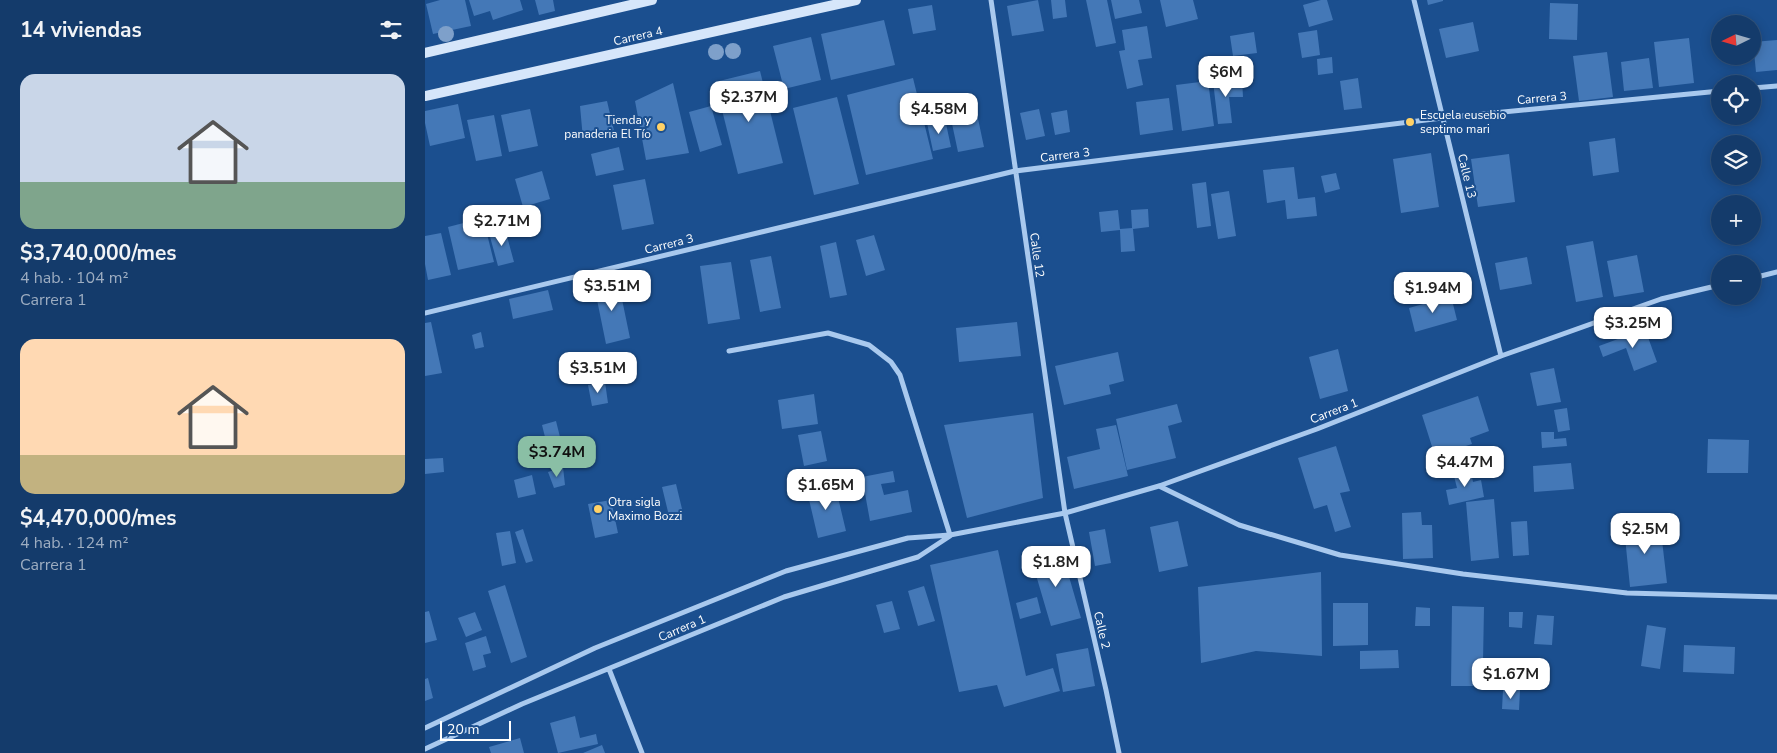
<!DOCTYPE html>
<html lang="es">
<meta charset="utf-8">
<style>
body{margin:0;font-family:"Nunito Sans",sans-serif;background:#1d4271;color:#f1f3f6;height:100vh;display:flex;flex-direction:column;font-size:19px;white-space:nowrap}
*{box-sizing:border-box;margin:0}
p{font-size:16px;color:#9dadc1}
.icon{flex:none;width:28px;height:28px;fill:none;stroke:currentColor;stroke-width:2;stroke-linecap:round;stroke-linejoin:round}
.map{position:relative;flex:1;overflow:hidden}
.side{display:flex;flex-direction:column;background:#143b6b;width:425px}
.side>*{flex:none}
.needle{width:32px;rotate:265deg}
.controls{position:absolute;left:1286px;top:15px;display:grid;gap:10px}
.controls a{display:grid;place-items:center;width:50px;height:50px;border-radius:50%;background:#143b6b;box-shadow:0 2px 12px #0003,0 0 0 1px #33557e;font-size:25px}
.scale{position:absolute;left:15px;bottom:12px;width:71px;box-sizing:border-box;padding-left:5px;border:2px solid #fff;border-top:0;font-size:14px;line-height:18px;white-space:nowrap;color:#fff;-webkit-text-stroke:4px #1b4f8f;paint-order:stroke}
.price{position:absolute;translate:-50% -42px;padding:0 11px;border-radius:10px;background:#fff;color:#222;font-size:16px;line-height:32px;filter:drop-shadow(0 1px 2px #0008)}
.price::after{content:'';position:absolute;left:50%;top:30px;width:15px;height:11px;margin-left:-8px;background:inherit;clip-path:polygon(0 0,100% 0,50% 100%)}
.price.active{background:#8abfa5;color:#111}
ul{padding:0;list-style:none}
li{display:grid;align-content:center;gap:10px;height:265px;padding:0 20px}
li span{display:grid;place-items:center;height:155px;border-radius:15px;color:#555}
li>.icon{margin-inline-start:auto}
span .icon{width:90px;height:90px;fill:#fffc;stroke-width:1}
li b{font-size:21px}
h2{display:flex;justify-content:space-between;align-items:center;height:60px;padding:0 20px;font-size:21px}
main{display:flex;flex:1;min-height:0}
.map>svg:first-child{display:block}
</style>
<main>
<section class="side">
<h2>14 viviendas<svg class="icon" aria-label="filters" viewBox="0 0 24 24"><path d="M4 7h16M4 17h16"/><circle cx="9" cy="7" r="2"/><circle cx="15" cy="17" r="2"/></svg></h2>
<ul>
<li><span style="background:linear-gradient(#c9d6e8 70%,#7fa58c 0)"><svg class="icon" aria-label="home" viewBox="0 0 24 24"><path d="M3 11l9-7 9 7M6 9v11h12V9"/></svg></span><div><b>$3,740,000/mes</b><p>4 hab. · 104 m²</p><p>Carrera 1</p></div></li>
<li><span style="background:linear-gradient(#ffd9b3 75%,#c2b280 0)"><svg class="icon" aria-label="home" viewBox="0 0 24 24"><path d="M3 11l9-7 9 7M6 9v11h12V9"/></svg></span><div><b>$4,470,000/mes</b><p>4 hab. · 124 m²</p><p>Carrera 1</p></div></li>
</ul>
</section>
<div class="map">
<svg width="1352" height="753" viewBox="0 0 1352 753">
<rect width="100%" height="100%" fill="#1b4f8f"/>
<!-- building -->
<path fill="#4478b7" d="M15,0H40L46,26L8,34L1,4Z
M44,0H95L98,10L68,20L65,11L49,16Z
M110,0H128L130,11L114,15Z
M613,0L619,31L587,36L582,6Z
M626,0H640L642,17L628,19Z
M661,0H682L691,43L671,47Z
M686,0H714L717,13L690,19Z
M735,0H768L773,19L741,27Z
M896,0H902L908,20L884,27L878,5Z
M1002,0H1018V1L1003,5Z
M1125,3L1153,4L1152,40L1124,39Z
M507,5L511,30L488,34L483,9Z
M459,20L470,65L406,80L396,34Z
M1048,22L1054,51L1021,58L1014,29Z
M722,26L727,58L713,60L718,85L702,89L694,51L700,50L697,30Z
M892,30L895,55L877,58L873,33Z
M829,32L832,53L808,56L805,36Z
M386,37L396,80L359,89L348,46Z
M1264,38L1269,83L1234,87L1229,42Z
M1352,40V70L1331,72L1328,42Z
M1182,52L1188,97L1154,101L1148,56Z
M907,57L908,73L893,75L892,59Z
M1224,58L1228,88L1199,91L1196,62Z
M335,71L358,163L313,174L290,82Z
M488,78L508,159L441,175L422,95Z
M933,78L937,108L919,110L915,81Z
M817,79L818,97H804L807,123L793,124L788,81Z
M783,81L789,126L757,131L751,85Z
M248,83L264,153L221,160L210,101Z
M412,97L434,184L389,195L368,108Z
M744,98L748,130L715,135L711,102Z
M182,101L190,135L158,139L155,106Z
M33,104L40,138L5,146L0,123V111Z
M286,106L297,145L275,152L264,112Z
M105,109L113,146L84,152L76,115Z
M614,109L620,136L601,140L595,113Z
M642,110L645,132L630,135L626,113Z
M552,114L559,147L533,152L526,119Z
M69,115L77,156L51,161L42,120Z
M520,119L526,147L508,151L502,123Z
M1190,138L1194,172L1168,176L1164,142Z
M194,147L199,170L171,176L166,154Z
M1006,153L1014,207L976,213L968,159Z
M1084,154L1090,202L1053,207L1046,159Z
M869,167L873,199L890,197L892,216L862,219L860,200L842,203L838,170Z
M117,171L125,199L98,207L90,179Z
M911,173L915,189L900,193L896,176Z
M220,179L229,224L197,230L188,185Z
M781,182L786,226L772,228L767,184Z
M804,191L811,236L793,239L786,194Z
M723,209L724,227L708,229L710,251L696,252L695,230L676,232L674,212L693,210L695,229L707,228L706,210Z
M58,218L69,262L33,270L23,227Z
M80,229L89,262L73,266L64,233Z
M16,233L26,275L3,280L0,264V236Z
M449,235L460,270L441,276L431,240Z
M1168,241L1178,297L1151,302L1141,246Z
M411,242L422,295L405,298L395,246Z
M1212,255L1219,292L1189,297L1182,261Z
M346,256L356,308L335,312L325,260Z
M1102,257L1107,284L1075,290L1070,263Z
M306,262L315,319L283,324L275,266Z
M193,280L205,338L181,344L169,285Z
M123,290L128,310L88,319L84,299Z
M1026,296L1032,320L990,332L984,308Z
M6,322L17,373L0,376V323Z
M592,322L596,356L534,362L531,328Z
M1220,329L1232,362L1209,371L1201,348L1178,357L1174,346Z
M56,332L59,347L50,349L47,335Z
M913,349L923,391L895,399L884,357Z
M693,352L699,381L684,385L686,394L639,405L630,366Z
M1129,368L1136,402L1112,406L1105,373Z
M180,382L183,403L167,406L163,385Z
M389,394L393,424L357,429L353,400Z
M1053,396L1064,431L1045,438L1047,444L1010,456L997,415Z
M752,404L757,422L743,426L751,458L702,470L691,419Z
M1142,408L1145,430L1133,432L1129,410Z
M608,413L618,498L542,518L519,425Z
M131,421L135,437L121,441L117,425Z
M691,425L703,476L649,489L642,457L675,449L671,429Z
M396,431L402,461L379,466L373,435Z
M1116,432H1129V439L1141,438L1142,446L1117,448Z
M1283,439L1324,440L1323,473H1282Z
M911,446L925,491L915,493L926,527L910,532L902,505L889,509L873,458Z
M18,458L19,472L0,474V459Z
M1146,463L1149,489L1109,492L1108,466Z
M138,467L140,485L129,488L123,472Z
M1045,468L1048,482L1056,480L1059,497L1024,505L1021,490L1032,488L1028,472Z
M468,471L470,482L456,484L459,495L483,490L487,512L445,521L437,477Z
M107,475L111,494L93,498L89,480Z
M251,484L258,513L244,516L237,487Z
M410,485L421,531L393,538L382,491Z
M1069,499L1074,558L1046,561L1041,502Z
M186,500L193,533L170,538L163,504Z
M996,512L997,525H1007L1008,558L978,559L977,513Z
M753,521L763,566L734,572L725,527Z
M1102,521L1104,555L1088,556L1086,522Z
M1235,523L1242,583L1205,587L1199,527Z
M98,529L108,561L101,563L90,532Z
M680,529L686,563L670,566L664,532Z
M85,531L91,563L77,566L71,533Z
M636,549L656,618L626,626L606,558Z
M573,550L601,676L628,668L635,691L579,707L572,685L534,692L505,565Z
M896,572L897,656L831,651L776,663L773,587Z
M80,585L102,657L86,663L63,591Z
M499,586L510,621L493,626L483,591Z
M612,597L616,613L595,619L591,603Z
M467,601L475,629L459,633L451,605Z
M908,603H943V645L908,646Z
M1027,606L1059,607L1058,662H1051L1050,686H1026Z
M991,607L1005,608V626H990Z
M4,611L12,640L0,643V612Z
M50,612L57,630L41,637L33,618Z
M1084,612H1098L1097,628L1084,627Z
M1112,615L1129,616L1127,645L1109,644Z
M1222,625L1241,628L1235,669L1216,666Z
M61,636L66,653L58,655L61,667L48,671L40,643Z
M1259,645L1310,647L1309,674L1258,672Z
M663,648L670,686L638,692L631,654Z
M973,650L974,668L935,669V651Z
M3,678L8,698L0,701V679Z
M1078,690H1095L1094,710L1077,709Z
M150,716L155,738L171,734L173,744L133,753L125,723Z
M95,738L99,753H66L64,747Z
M177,745L180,753H158Z"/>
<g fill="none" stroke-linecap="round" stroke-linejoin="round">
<!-- street -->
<path stroke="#a9c9ee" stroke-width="5" d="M566,0L640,513L681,690L694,753
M989,0L1076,356
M1328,88L1352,86
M1328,278L1352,272
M0,313L590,171L1017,118L1295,91
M304,351L403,333L444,345L466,362L475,375L525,535
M734,486L814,525L915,555L1038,574L1202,593L1352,597
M184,669L217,753
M0,728L170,648L361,571L483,538L525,535L640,513L734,486L892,429L1076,356L1236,299L1295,285
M0,749L97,704L359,597L493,557L525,536"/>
<!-- secondary -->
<path stroke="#d6e6fa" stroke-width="10" d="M0,53L227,0
M0,96L431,0"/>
</g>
<!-- trees -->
<g fill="#7ea0ca">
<circle cx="21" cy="34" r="8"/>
<circle cx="308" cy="51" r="8"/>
<circle cx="291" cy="52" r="8"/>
</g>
<!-- markers -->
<g fill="#ffd166" stroke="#1b4f8f" stroke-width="2">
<circle cx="985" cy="122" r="5"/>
<circle cx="236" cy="127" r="5"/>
<circle cx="173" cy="509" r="5"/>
</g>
<g text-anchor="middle" stroke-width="4" stroke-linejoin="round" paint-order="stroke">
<!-- street labels -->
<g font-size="12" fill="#fff" stroke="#1b4f8f">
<text transform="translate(213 36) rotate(-13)" y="4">Carrera 4</text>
<text transform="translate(1117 98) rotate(-5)" y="4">Carrera 3</text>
<text transform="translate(640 155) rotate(-7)" y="4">Carrera 3</text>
<text transform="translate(1042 176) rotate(76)" y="4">Calle 13</text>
<text transform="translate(244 244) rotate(-14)" y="4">Carrera 3</text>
<text transform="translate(612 255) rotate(82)" y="4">Calle 12</text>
<text transform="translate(909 411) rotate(-21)" y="4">Carrera 1</text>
<text transform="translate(257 628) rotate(-23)" y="4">Carrera 1</text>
<text transform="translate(677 630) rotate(77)" y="4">Calle 2</text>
</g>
<!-- poi labels -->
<g font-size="12" fill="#fff" stroke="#1b4f8f" text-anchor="start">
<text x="995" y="119">Escuela eusebio<tspan x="995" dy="14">septimo mari</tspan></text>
<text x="226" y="124" text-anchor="end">Tienda y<tspan x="226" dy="14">panaderia El Tío</tspan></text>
<text x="183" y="506">Otra sigla<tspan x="183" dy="14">Maximo Bozzi</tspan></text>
</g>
</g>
</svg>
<div class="controls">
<a><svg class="needle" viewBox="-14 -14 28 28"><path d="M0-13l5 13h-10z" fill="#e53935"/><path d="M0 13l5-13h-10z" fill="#9dadc1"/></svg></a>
<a><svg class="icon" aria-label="locate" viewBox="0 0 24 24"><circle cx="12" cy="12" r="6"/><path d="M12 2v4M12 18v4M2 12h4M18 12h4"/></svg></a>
<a><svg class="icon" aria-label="layers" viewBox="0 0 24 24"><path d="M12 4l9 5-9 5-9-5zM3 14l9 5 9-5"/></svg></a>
<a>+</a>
<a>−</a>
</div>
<div class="scale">20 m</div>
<b class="price" style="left:801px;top:98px">$6M</b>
<b class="price" style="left:324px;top:123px">$2.37M</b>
<b class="price" style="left:514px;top:135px">$4.58M</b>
<b class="price" style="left:77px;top:247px">$2.71M</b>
<b class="price" style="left:187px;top:312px">$3.51M</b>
<b class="price" style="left:1008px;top:314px">$1.94M</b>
<b class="price" style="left:1208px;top:349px">$3.25M</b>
<b class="price" style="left:173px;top:394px">$3.51M</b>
<b class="price active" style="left:132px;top:478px">$3.74M</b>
<b class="price" style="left:1040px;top:488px">$4.47M</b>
<b class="price" style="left:401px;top:511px">$1.65M</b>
<b class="price" style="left:1220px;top:555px">$2.5M</b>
<b class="price" style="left:631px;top:588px">$1.8M</b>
<b class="price" style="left:1086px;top:700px">$1.67M</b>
</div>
</main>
